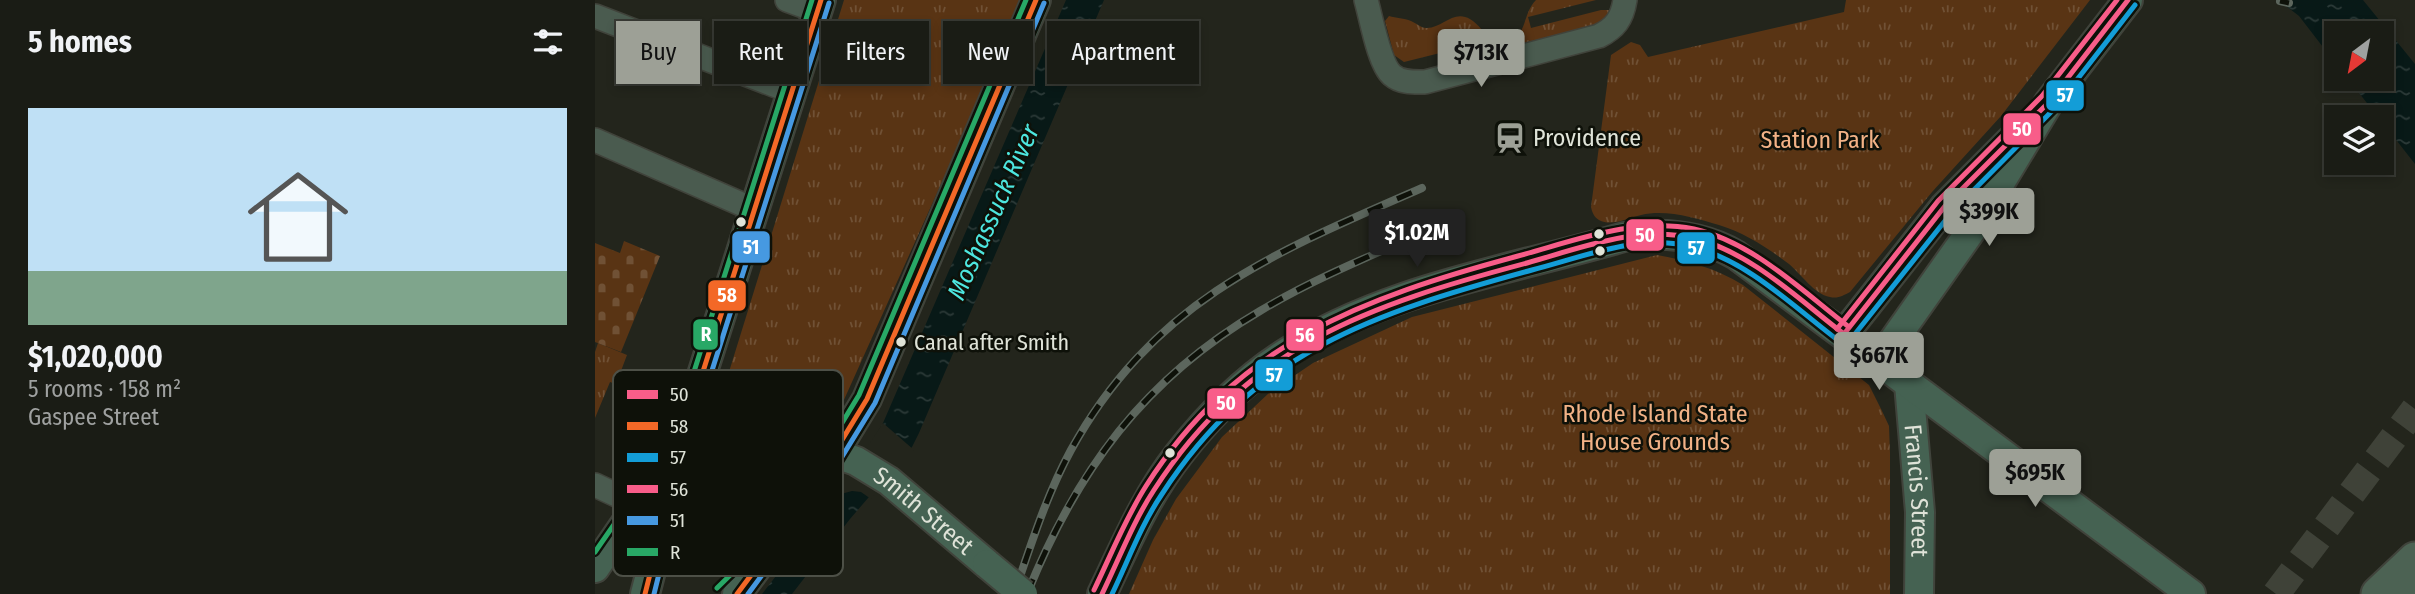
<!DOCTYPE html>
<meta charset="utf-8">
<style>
body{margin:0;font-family:"Fira Sans Condensed",sans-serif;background:#23251e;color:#f1f3f6;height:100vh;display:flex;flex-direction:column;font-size:26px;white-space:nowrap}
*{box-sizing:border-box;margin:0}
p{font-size:23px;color:#9fa1a0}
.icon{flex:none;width:38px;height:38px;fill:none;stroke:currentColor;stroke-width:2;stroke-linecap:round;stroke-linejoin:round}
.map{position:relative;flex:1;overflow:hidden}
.drawer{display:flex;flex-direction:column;background:#1a1c15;width:595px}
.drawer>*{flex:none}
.banner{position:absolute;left:21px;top:21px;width:665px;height:63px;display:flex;gap:14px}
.needle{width:46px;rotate:212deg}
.fabs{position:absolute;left:1729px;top:21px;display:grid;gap:14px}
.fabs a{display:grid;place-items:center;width:70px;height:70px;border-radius:0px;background:#1a1c15;box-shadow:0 4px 10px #0003,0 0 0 2px #383a34;font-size:35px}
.price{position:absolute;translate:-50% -60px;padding:0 16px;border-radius:7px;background:#9da096;color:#111;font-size:23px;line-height:46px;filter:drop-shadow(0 2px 4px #0008)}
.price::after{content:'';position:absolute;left:50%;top:42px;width:21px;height:16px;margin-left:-10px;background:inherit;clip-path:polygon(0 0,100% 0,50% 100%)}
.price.selected{background:#222;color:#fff}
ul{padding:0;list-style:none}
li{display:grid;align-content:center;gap:14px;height:371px;padding:0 28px}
li span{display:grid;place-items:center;height:217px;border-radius:0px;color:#555}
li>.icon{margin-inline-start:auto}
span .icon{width:126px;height:126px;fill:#fffc;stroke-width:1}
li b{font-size:30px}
h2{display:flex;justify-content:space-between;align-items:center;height:84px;padding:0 28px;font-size:30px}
.pill{padding:0 24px;border-radius:0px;background:#1a1c15;box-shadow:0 4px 10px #0003,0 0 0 2px #383a34;font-size:24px;line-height:63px}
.pill.selected{background:#9da096;color:#111}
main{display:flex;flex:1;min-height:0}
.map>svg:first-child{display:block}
</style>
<main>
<section class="drawer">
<h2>5 homes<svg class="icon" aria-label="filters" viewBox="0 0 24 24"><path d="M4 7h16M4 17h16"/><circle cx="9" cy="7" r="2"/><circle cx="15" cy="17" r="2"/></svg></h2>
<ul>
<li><span style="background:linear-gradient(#bfe0f5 75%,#7fa58c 0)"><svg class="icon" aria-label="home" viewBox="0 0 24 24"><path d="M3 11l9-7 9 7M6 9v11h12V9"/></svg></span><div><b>$1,020,000</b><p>5 rooms · 158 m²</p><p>Gaspee Street</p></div></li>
</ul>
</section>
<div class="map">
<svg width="1820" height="594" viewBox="0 0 1820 594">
<defs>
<pattern id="grass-tufts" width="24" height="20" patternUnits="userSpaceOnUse" patternTransform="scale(1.75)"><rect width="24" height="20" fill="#593414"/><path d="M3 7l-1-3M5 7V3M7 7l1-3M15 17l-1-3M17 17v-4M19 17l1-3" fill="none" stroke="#705135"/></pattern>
<pattern id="cemetery-stones" width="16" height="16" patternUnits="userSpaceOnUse" patternTransform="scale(1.75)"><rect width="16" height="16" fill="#593414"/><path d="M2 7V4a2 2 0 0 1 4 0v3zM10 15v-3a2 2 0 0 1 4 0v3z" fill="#705135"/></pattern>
<pattern id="water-ripples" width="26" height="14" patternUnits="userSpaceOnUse" patternTransform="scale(1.75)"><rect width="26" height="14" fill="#081917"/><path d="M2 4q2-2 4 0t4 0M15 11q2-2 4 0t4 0" fill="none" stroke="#2c3a38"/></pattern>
</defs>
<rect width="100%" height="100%" fill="#23251c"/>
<!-- grass -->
<path fill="url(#grass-tufts)" d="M249,0H426L401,62L239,422L129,388Z
M941,0H1001L933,17L936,28L1006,10H1018L1005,25L919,48V39C932,29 929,12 941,0Z
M1251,0H1495L1406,116L1337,192L1255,292C1249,295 1243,299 1235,297C1219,294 1206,274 1194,264C1173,248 1150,233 1124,225C1100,218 1071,209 1046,215C1033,218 1017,227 1004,220C999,217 997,212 996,207L1016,55L1036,42L1045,45L1053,57L1249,12Z
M794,16C801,18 809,18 816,21C821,23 826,28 831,28C851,29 862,0 887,30L862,37L863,43L894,37L898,40V52L892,54L889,42L809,62L799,55L790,21Z
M1062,255C1094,261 1120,268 1148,285L1274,385L1287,411L1294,426L1295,453V594H534L558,540L581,499L627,437L674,393L718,363L817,317Z
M3,343L32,355L21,384L15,382L0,418V352Z"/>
<!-- cemetery -->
<path fill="url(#cemetery-stones)" d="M29,241L65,256L26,352L0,342V243L25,253Z"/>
<!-- water -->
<path fill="url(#water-ripples)" d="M471,0H509L324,433L317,447L255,519L197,594H167L243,496L288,423Z
M1683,0H1768L1820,64V164L1787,122V117H1783L1753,79H1787V33H1741V64L1704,16Z"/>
<!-- pier -->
<path fill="#23251c" d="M288,423L319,450L276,499L266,492L257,491L239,496Z"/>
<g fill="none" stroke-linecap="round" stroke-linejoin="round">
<!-- major-tunnel -->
<path stroke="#3f4238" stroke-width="28" stroke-dasharray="28 14" stroke-linecap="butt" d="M1681,594L1820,409"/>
<defs>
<path id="minor" d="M192,0L222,11
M771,0C776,17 784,64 797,75C806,83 819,82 830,82L1004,36C1020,28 1027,19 1030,0
M0,16L197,92
M0,140L160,210
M0,485L43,505"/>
<g id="major">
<path d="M1249,334L1350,206L1425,131"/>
<path d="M1284,361L1378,228L1454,102L1533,0"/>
<path id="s1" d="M1314,384L1325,512L1324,594"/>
<path id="s2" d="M98,403L261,461L294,481L392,564"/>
<path d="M0,568L43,505L98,403L226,0"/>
<path d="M50,594L89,444"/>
<path d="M142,594L203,512L272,399L441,0"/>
<path d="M507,594C530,546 551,496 584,454C613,417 648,381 688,355C787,289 916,270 1029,237C1067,232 1107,235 1141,255L1596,594"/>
</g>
<path id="highway" d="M1783,594L1820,559
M1817,594L1820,591"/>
</defs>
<!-- minor casing -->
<use href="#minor" stroke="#40433b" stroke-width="26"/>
<!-- major casing -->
<use href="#major" stroke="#40433b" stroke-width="32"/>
<!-- highway casing -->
<use href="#highway" stroke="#40433b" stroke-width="37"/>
<!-- minor -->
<use href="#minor" stroke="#4a5b4f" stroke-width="23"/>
<!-- major -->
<use href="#major" stroke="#456252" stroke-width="28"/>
<!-- highway -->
<use href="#highway" stroke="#4c6253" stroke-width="33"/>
<defs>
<path id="rail" d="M1685,1L1694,3
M419,594C436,545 451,496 476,450C558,301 680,252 827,188
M432,594C482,470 549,379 665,311C720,278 780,254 839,228"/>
</defs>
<!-- rail casing -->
<use href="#rail" stroke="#5c665d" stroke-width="8"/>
<!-- rail -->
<use href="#rail" stroke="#0e1109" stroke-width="5" stroke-dasharray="16" stroke-linecap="butt"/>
<defs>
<path id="major-bridge" d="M392,564L428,594"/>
</defs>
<!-- major-bridge casing -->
<use href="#major-bridge" stroke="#40433b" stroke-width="32" stroke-linecap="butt"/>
<!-- major-bridge -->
<use href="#major-bridge" stroke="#456252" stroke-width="28"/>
<defs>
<path id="bus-1" d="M1249,334L1350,206L1454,102L1533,0
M507,594C524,559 538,522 559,490C653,345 774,305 932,263C985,248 1043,225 1098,238C1156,252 1203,299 1249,334"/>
<path id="bus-2" d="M50,594L98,403L226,0
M142,594L203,512L272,399L441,0"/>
<path id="bus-3" d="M1256,339L1357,212L1460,108L1540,5
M517,594C533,561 546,525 567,494C660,351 779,313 937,270C988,257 1044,233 1098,247C1153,261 1199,307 1244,341"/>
<path id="bus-4" d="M1242,329L1343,201L1447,96L1522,0
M499,590C516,555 530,519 551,486C642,343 767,298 923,256C979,241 1039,217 1099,229C1158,242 1207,291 1254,327"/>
<path id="bus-5" d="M59,594L106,405L234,3
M153,594L210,517L280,403L449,3"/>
<path id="bus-6" d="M0,552L36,500L90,400L217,0
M122,588L165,546L196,507L264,395L431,0"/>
</defs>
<!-- bus-1 casing -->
<use href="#bus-1" stroke="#0e1109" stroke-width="10"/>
<!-- bus-2 casing -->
<use href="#bus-2" stroke="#0e1109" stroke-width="10"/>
<!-- bus-3 casing -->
<use href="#bus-3" stroke="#0e1109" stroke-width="10"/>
<!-- bus-4 casing -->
<use href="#bus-4" stroke="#0e1109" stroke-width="10"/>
<!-- bus-5 casing -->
<use href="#bus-5" stroke="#0e1109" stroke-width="10"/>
<!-- bus-6 casing -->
<use href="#bus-6" stroke="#0e1109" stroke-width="10"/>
<!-- bus-1 -->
<use href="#bus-1" stroke="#f85d89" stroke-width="5"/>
<!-- bus-2 -->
<use href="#bus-2" stroke="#f36827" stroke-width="5"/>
<!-- bus-3 -->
<use href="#bus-3" stroke="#139dd7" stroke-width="5"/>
<!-- bus-4 -->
<use href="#bus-4" stroke="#f85d89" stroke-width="5"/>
<!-- bus-5 -->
<use href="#bus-5" stroke="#4699e1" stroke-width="5"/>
<!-- bus-6 -->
<use href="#bus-6" stroke="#28a866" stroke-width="5"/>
</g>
<!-- icons -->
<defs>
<symbol id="station-bare" viewBox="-9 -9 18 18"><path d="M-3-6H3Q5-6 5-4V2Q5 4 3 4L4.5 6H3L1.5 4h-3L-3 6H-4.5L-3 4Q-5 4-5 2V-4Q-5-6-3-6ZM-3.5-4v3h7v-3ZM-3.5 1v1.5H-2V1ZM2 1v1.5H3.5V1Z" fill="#9da096" stroke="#0e1109" stroke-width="2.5" paint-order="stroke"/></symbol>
</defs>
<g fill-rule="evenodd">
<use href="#station-bare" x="893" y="116" width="44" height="44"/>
</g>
<!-- markers -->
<g fill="#dfe3d8" stroke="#0e1109" stroke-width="2.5">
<circle cx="146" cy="222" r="6"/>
<circle cx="1004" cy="234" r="6"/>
<circle cx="1005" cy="251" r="6"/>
<circle cx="306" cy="342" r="6"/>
<circle cx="575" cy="453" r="6"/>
</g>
<g text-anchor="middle" stroke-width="5" stroke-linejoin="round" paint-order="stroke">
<!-- bus labels -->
<g font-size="22" fill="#dfe3d8" stroke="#0e1109" text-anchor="start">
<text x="319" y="350">Canal after Smith</text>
</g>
<!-- poi labels -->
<g font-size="24" fill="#dfe3d8" stroke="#0e1109" text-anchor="start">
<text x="938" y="146">Providence</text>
</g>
<!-- park labels -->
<g font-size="24" fill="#f2b286" stroke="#0e1109">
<text x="1225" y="148">Station Park</text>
<text x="1060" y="422">Rhode Island State<tspan x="1060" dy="28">House Grounds</tspan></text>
</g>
<!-- street labels -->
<g font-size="24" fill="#dfe3d8" stroke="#0e1109">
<text dy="8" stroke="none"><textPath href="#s1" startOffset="107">Francis Street</textPath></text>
<text dy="8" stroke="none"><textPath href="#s2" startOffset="257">Smith Street</textPath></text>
</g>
<!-- water labels -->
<g font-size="26" font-style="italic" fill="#4de6df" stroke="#0e1109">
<text transform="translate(398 212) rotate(-66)" y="9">Moshassuck River</text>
</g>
</g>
<!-- legend -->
<rect x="18" y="370" width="230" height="206" rx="10" fill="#0e1109" stroke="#4d5047" stroke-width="2"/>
<rect x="32" y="390" width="31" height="9" fill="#f85d89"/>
<rect x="32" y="422" width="31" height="8" fill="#f36827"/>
<rect x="32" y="453" width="31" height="9" fill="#139dd7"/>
<rect x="32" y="485" width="31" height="8" fill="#f85d89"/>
<rect x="32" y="516" width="31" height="9" fill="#4699e1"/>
<rect x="32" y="548" width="31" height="8" fill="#28a866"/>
<g font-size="19" fill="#dfe3d8">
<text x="75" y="401">50</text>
<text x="75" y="433">58</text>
<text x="75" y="464">57</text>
<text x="75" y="496">56</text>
<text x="75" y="527">51</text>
<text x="75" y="559">R</text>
</g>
<g stroke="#0e1109" stroke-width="2.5">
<rect x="1450" y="79" width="40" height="33" rx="7" fill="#139dd7"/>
<rect x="1407" y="112" width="40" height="34" rx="7" fill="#f85d89"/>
<rect x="1030" y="218" width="40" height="34" rx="7" fill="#f85d89"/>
<rect x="136" y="230" width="40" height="34" rx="7" fill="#4699e1"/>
<rect x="1081" y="231" width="40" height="34" rx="7" fill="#139dd7"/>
<rect x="112" y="279" width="40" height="33" rx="7" fill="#f36827"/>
<rect x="97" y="318" width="27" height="33" rx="7" fill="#28a866"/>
<rect x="690" y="318" width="40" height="34" rx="7" fill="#f85d89"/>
<rect x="659" y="358" width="40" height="34" rx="7" fill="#139dd7"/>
<rect x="611" y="387" width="40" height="33" rx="7" fill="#f85d89"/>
</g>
<g font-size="19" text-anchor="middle" font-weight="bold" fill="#fff">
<text x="1470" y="102">57</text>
<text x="1427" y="136">50</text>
<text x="1050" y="242">50</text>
<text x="156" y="254">51</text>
<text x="1101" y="255">57</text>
<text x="132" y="302">58</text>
<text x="111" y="341">R</text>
<text x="710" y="342">56</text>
<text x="679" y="382">57</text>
<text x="631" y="410">50</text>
</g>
</svg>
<div class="fabs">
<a><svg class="needle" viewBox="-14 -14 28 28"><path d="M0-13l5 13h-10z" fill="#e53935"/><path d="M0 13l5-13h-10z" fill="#9fa1a0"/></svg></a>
<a><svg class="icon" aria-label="layers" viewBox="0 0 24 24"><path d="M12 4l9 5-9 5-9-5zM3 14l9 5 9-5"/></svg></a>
</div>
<b class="price" style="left:886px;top:89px">$713K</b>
<b class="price" style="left:1394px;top:248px">$399K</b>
<b class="price selected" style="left:822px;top:269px">$1.02M</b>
<b class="price" style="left:1284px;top:392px">$667K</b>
<b class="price" style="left:1440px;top:509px">$695K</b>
<div class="banner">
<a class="pill selected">Buy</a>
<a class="pill">Rent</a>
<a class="pill">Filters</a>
<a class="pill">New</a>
<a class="pill">Apartment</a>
</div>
</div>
</main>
